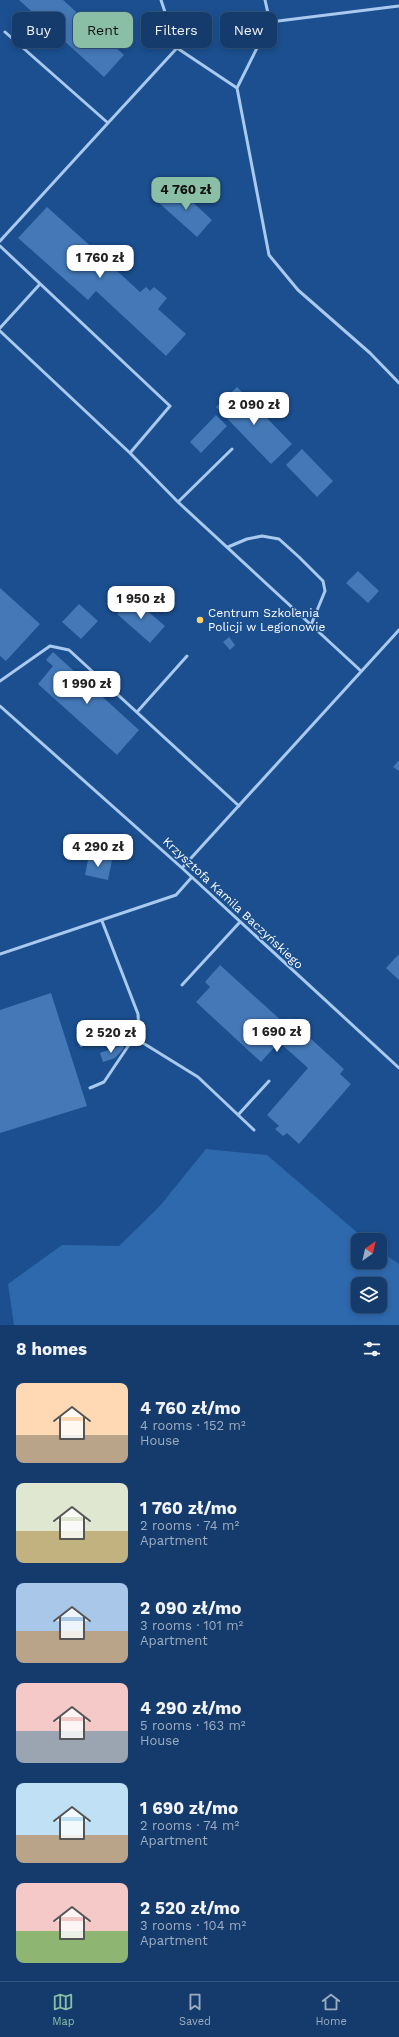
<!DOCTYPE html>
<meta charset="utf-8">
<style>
body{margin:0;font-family:"Work Sans",sans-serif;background:#1d4271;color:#f1f3f6;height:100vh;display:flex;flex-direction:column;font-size:15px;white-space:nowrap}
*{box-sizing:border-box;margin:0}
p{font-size:13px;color:#9dadc1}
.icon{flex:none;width:22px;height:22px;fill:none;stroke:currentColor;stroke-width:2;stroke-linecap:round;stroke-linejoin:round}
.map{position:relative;height:1325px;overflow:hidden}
.sheet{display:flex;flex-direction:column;background:#143b6b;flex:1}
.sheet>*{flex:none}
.guide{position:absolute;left:12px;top:12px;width:375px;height:36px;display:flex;gap:8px}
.needle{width:26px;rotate:34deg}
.tools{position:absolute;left:351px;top:1233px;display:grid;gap:8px}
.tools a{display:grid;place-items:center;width:36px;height:36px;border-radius:8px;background:#143b6b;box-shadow:0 2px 6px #0003,0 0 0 1px #33557e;font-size:20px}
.price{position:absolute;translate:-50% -34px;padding:0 9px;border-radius:8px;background:#fff;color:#222;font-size:13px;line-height:26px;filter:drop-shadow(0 1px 2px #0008)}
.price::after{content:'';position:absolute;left:50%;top:24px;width:12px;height:9px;margin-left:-6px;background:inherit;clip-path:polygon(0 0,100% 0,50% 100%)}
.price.on{background:#8abfa5;color:#111}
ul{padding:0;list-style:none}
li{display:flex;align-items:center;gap:12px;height:100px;padding:0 16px}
li span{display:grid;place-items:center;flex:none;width:112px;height:80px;border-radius:8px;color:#555}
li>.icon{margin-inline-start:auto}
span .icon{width:48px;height:48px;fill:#fffc;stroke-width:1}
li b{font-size:17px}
h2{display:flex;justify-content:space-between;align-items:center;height:48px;padding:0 16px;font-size:17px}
.chip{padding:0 14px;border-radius:8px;background:#143b6b;box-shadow:0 2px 6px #0003,0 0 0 1px #33557e;font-size:14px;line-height:36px}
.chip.on{background:#8abfa5;color:#111}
.tab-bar{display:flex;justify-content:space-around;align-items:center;height:56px;border-top:1px solid #33557e;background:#143b6b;font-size:11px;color:#9dadc1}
.tab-bar a{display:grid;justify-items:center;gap:2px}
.tab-bar .on{color:#8abfa5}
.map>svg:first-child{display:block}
</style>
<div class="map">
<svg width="399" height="1325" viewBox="0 0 399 1325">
<rect width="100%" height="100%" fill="#1b4f8f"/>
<!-- green -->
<path fill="#2e69ad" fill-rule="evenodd" d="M206,1149L267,1155L366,1240H358V1262H380V1251L399,1264V1325H14L8,1284L62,1245L119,1246L159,1207ZM358,1284H380V1306H358Z"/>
<!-- building -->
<path fill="#4478b7" d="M19,0H63L124,55L104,77Z
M175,186L212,220L197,237L159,203Z
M47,207L105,259L110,253L120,263L115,269L140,292L146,287L150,291L154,287L167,298L158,309L186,334L166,356L96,291L88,300L18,238Z
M237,387L292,444L271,464L216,407Z
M216,415L227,426L201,453L190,442Z
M302,449L333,481L317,497L286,465Z
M358,571L379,591L368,603L346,583Z
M0,588L40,624L6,661L0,656Z
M131,597L165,626L150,643L117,614Z
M79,604L98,621L81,639L62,622Z
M229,637L235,645L230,650L223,642Z
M53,652L139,730L117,755L38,684L53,666L46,660Z
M399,760V771L393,767Z
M89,855L112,860L108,880L85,875Z
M399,954V980L386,968Z
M220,965L284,1023L288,1018L344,1069L340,1074L351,1084L299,1144L287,1133L283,1136L275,1129L279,1126L267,1115L308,1068L279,1042L261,1062L196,1002L210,987L205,982Z
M51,993L87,1106L0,1133V1010Z
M123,1045L124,1048L115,1058L103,1062L100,1053Z"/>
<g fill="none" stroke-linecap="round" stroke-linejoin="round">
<!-- lane -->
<path stroke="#a9c9ee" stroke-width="3" d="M161,0L177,48L237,88L269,255L298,290L370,353L399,383
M270,22L399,6
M237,88L270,22L265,0
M108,123L177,48
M0,241L108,123L5,32
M0,246L170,406L130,453L178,502L361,671
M0,328L40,284
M0,331L130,453
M178,502L232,449
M228,547L247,539L262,536L279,539L299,557L323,581L325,591L311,625
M0,681L50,646L69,650L239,806
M0,706L182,868L399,1068
M137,712L187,656
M182,868L399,630
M102,921L138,1014L139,1030L143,1043L198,1077L254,1130
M0,954L176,895L192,877
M182,985L240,922
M81,1045L139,1030L104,1082L90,1088
M238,1115L269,1081"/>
</g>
<!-- markers -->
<circle fill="#ffd166" stroke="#1b4f8f" stroke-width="1.5" cx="200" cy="620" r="4"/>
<g text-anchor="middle" stroke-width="3" stroke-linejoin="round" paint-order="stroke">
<!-- poi labels -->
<g font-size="12" fill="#fff" stroke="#1b4f8f" text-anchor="start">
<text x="208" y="617">Centrum Szkolenia<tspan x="208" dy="14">Policji w Legionowie</tspan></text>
</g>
<!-- street labels -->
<g font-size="12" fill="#fff" stroke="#1b4f8f">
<text transform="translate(233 903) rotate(43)" y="4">Krzysztofa Kamila Baczyńskiego</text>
</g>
</g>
</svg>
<div class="tools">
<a><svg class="needle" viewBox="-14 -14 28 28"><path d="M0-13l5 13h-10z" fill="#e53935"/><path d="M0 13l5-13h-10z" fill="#9dadc1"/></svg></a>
<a><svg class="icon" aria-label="layers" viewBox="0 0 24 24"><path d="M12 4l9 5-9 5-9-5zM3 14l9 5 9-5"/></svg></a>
</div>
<b class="price on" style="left:186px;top:211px">4 760 zł</b>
<b class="price" style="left:100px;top:279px">1 760 zł</b>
<b class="price" style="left:254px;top:426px">2 090 zł</b>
<b class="price" style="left:141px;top:620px">1 950 zł</b>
<b class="price" style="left:87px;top:705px">1 990 zł</b>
<b class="price" style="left:98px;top:868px">4 290 zł</b>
<b class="price" style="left:277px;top:1053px">1 690 zł</b>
<b class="price" style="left:111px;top:1054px">2 520 zł</b>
<div class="guide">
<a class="chip">Buy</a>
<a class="chip on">Rent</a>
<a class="chip">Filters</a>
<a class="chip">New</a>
</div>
</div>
<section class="sheet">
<h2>8 homes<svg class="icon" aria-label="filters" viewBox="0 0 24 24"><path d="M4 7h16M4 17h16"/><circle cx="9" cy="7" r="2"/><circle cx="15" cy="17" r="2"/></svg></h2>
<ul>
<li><span style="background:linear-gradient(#ffd9b3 65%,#b9a48a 0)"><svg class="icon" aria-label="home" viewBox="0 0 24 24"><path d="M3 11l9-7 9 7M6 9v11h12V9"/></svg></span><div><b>4 760 zł/mo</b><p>4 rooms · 152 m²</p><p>House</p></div></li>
<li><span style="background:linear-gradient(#dfe7d0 60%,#c2b280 0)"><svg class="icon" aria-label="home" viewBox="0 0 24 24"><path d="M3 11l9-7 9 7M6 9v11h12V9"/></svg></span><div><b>1 760 zł/mo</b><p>2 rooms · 74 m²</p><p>Apartment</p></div></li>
<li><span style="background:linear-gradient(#a9c7e8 60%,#b9a48a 0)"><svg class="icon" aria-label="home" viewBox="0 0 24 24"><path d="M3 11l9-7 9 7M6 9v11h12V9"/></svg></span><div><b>2 090 zł/mo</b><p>3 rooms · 101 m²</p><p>Apartment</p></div></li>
<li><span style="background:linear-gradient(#f6c9c9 60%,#9aa5b1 0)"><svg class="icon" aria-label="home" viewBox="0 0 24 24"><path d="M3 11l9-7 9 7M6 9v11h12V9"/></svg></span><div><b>4 290 zł/mo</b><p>5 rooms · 163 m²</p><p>House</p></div></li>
<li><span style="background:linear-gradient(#bfe0f5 65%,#b9a48a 0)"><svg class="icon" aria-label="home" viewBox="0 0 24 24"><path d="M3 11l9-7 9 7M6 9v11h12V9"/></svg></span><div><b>1 690 zł/mo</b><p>2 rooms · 74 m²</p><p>Apartment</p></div></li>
<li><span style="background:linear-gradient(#f6c9c9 60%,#8fb573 0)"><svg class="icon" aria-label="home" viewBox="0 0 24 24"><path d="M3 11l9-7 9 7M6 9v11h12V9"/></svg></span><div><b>2 520 zł/mo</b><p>3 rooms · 104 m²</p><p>Apartment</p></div></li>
</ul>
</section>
<nav class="tab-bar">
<a class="on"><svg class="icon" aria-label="map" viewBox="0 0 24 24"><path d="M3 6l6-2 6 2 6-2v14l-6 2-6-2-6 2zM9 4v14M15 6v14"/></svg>Map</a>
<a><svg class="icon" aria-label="saved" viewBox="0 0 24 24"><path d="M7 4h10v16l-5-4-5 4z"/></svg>Saved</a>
<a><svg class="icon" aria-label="home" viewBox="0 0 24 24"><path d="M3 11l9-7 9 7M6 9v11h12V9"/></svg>Home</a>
</nav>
